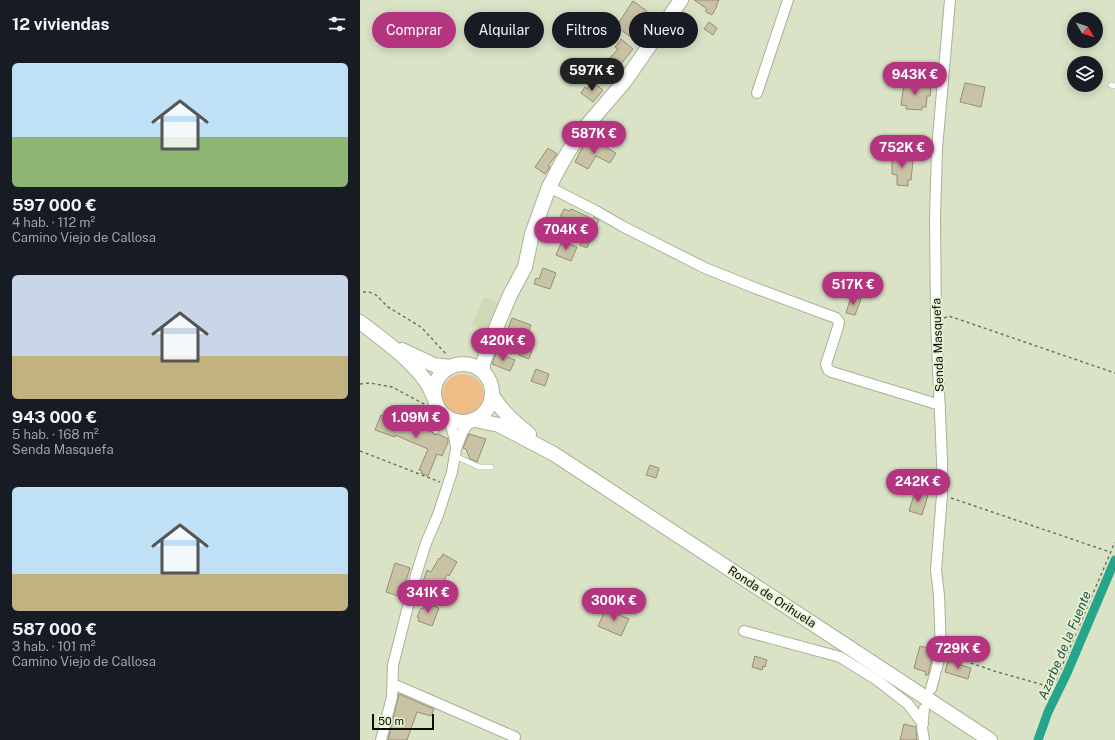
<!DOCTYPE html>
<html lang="es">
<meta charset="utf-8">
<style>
body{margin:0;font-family:"Public Sans",sans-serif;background:#242831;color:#f1f3f6;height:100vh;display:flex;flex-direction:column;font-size:15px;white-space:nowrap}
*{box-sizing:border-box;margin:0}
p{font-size:13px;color:#9ea1a6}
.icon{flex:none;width:22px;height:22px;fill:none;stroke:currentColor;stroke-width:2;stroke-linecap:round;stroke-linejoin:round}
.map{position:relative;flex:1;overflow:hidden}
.panel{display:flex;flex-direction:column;background:#171b24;width:360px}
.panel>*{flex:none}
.top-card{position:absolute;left:12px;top:12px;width:380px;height:36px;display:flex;gap:8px}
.needle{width:26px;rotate:129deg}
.fabs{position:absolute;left:707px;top:12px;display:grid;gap:8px}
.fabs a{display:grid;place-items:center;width:36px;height:36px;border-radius:50%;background:#171b24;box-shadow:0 2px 10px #0003;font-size:20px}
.scale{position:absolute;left:12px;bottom:10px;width:62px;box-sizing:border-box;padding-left:4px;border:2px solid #0a0d04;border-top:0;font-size:11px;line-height:14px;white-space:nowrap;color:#0a0d04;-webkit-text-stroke:3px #e7f1d3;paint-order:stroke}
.price{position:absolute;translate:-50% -34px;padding:0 9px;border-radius:14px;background:#b53480;color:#fff;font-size:13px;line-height:26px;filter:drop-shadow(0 1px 2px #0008)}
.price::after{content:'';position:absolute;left:50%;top:24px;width:12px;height:9px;margin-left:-6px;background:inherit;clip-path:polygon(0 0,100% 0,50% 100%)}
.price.on{background:#222;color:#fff}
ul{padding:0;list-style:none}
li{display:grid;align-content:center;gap:8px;height:212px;padding:0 12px}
li span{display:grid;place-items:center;height:124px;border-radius:6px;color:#555}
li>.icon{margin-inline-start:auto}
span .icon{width:72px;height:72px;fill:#fffc;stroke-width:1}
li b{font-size:17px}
h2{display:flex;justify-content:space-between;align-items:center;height:48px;padding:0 12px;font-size:17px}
.chip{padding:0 14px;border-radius:18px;background:#171b24;box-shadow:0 2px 10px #0003;font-size:14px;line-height:36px}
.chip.on{background:#b53480;color:#fff}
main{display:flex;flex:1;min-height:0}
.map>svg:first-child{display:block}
</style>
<main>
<section class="panel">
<h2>12 viviendas<svg class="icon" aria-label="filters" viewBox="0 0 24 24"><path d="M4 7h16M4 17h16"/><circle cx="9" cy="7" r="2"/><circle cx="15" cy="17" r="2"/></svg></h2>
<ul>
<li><span style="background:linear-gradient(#bfe0f5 60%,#8fb573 0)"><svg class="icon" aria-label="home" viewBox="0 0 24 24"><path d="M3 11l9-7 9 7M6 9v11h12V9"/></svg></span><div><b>597 000 €</b><p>4 hab. · 112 m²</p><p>Camino Viejo de Callosa</p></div></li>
<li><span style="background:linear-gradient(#c9d6e8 65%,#c2b280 0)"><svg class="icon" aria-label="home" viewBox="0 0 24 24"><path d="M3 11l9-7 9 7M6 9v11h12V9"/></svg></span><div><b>943 000 €</b><p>5 hab. · 168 m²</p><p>Senda Masquefa</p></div></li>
<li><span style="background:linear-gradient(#bfe0f5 70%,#c2b280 0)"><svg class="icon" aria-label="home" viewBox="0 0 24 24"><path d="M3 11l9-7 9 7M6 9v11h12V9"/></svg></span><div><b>587 000 €</b><p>3 hab. · 101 m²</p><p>Camino Viejo de Callosa</p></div></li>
</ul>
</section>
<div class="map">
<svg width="755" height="740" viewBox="0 0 755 740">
<rect width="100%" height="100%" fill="#dae3c6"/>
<!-- built -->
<path fill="#ced9b5" d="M124,297L141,305L129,334L112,324Z"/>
<!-- green -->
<path fill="#eebd88" d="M82 395a21 21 0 1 1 42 0a21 21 0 1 1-42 0Z"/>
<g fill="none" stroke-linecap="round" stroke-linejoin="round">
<!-- canal -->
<path stroke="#27a58a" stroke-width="9" d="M678,740L688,712L707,673L755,560"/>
</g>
<!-- building -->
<path fill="#cac2a5" stroke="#968e73" d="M334,0H359L356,6H357L352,15L346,12V8Z
M273,1L287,11L270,36L256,27Z
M349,22L357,28L353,35L344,29Z
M316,26L328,33L319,48L304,39L311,29L313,30Z
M261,39L273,49L257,69L258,70L250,80L238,71L258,49L255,47Z
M231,83L233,85L235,84L243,90L233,102L221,93L225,87L227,89Z
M605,83L625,87L621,107L600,102Z
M544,84L571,86L570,96H567L566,107H562V110L546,109L547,106L541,105Z
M238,143L256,153L250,163L236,156L228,169L215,162L224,144L234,149Z
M188,148L197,154L188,166L190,167L185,174L175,167Z
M532,153H540L539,157H546L553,161L551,180H548V186L537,185V175L532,174Z
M204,209L210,211L211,209L233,219L234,217L239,220L227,248L220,245L226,232L199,219Z
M202,241L217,247L211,261L196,255Z
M183,268L196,273L190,289L174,284L176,278L179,279Z
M491,297L501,299L495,315L486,313Z
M152,318L171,325L166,338L147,332Z
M165,340L174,344L169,359L159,355Z
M136,353L155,360L150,371L132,364Z
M176,369L189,374L185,386L171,381Z
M21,415L45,424L47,418L68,428V430L72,432L75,435L78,434L88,439V442L82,456L77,454L68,476L61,473L62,471L59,470L68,449L35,435V437L15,430Z
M109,434L126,439L117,462L110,459L106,449L103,448Z
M290,465L299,468L296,478L286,475Z
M555,491L568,495L562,515L549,511Z
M83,554L97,562L89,576L87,574L78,595L61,587L67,570L71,572L79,558L80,559Z
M35,563L50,568L44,587L46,588L44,598L26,592Z
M65,603L79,608L72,626L58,621L59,618L57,617L61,608L63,609Z
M246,609L269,619L261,636L238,626Z
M560,646L574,650L568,675H565L566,672L554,668Z
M395,656L407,660L405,667L403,666L402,670L392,667Z
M588,661L611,668L608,679L585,672Z
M39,694L74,709L71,716L57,712L47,740H28Z
M544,724L556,727L557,740H540Z"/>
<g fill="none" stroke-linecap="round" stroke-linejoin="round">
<defs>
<path id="lane" d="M751,85L755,86
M76,431L81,413
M95,456L119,467H131"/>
<path id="street" d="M397,93L428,0
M189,187L236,211L262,226L345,268L395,288L476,318L479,322L478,327L466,364L468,370L472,372L580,405
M89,419L94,436L96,447
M384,631L480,657L517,680L548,704L563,724
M33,684L155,737
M571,689L581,652L579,595L576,570L582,495V461L576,320L575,218L577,149L590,0
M564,709L562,728L564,740
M21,740L32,697L33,665L56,575L66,543L78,515L92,472L96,449L102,433L109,422"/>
<path id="secondary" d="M0,322C22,339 48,357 65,380C69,385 71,391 74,397
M42,350L74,365L91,367
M74 393a29 29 0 1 1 58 0a29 29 0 1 1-58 0Z
M123,372V364L131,340L150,295L165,267L172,234L189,187L200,166L217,137L265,81L321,0
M132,395C141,411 155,423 169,434
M115,420L139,425L194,454L630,740"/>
</defs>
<!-- lane casing -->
<use href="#lane" stroke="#a9b296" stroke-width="6"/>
<!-- street casing -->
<use href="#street" stroke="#a9b296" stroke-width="12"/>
<!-- secondary casing -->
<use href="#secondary" stroke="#a9b296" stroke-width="16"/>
<!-- path -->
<path stroke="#6e7462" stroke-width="1.5" stroke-dasharray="3 3" stroke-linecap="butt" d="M3,292H9L16,295L28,307L61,327L87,355
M584,318L589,316L755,373
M0,384L10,383L32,387L66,405
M0,451L80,482
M591,498L750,552
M588,655L634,671L687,686L696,680L755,542"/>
<!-- lane -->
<use href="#lane" stroke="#fff" stroke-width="5"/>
<!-- street -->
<use href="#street" stroke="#fff" stroke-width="10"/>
<!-- secondary -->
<use href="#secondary" stroke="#fff" stroke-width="14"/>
</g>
<g text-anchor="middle" stroke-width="3.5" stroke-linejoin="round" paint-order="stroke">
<!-- street labels -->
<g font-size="12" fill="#0a0d04" stroke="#e7f1d3">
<text transform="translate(578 345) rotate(-92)" y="4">Senda Masquefa</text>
<text transform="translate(412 597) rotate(33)" y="4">Ronda de Orihuela</text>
</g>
<!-- water labels -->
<g font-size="13" font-style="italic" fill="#205145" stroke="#e7f1d3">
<text transform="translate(704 645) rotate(-67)" y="5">Azarbe de la Fuente</text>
</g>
</g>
</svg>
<div class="fabs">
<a><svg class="needle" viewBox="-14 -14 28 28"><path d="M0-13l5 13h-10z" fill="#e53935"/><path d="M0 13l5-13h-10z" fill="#9ea1a6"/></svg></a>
<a><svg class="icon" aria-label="layers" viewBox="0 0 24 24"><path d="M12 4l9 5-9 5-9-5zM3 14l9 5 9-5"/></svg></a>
</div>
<div class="scale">50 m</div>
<b class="price on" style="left:232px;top:92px">597K €</b>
<b class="price" style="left:555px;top:96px">943K €</b>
<b class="price" style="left:234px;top:155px">587K €</b>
<b class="price" style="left:542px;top:169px">752K €</b>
<b class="price" style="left:206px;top:251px">704K €</b>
<b class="price" style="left:493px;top:306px">517K €</b>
<b class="price" style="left:143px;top:362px">420K €</b>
<b class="price" style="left:56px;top:439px">1.09M €</b>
<b class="price" style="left:558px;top:503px">242K €</b>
<b class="price" style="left:68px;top:614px">341K €</b>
<b class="price" style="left:254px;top:622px">300K €</b>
<b class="price" style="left:598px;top:670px">729K €</b>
<div class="top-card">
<a class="chip on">Comprar</a>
<a class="chip">Alquilar</a>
<a class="chip">Filtros</a>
<a class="chip">Nuevo</a>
</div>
</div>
</main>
